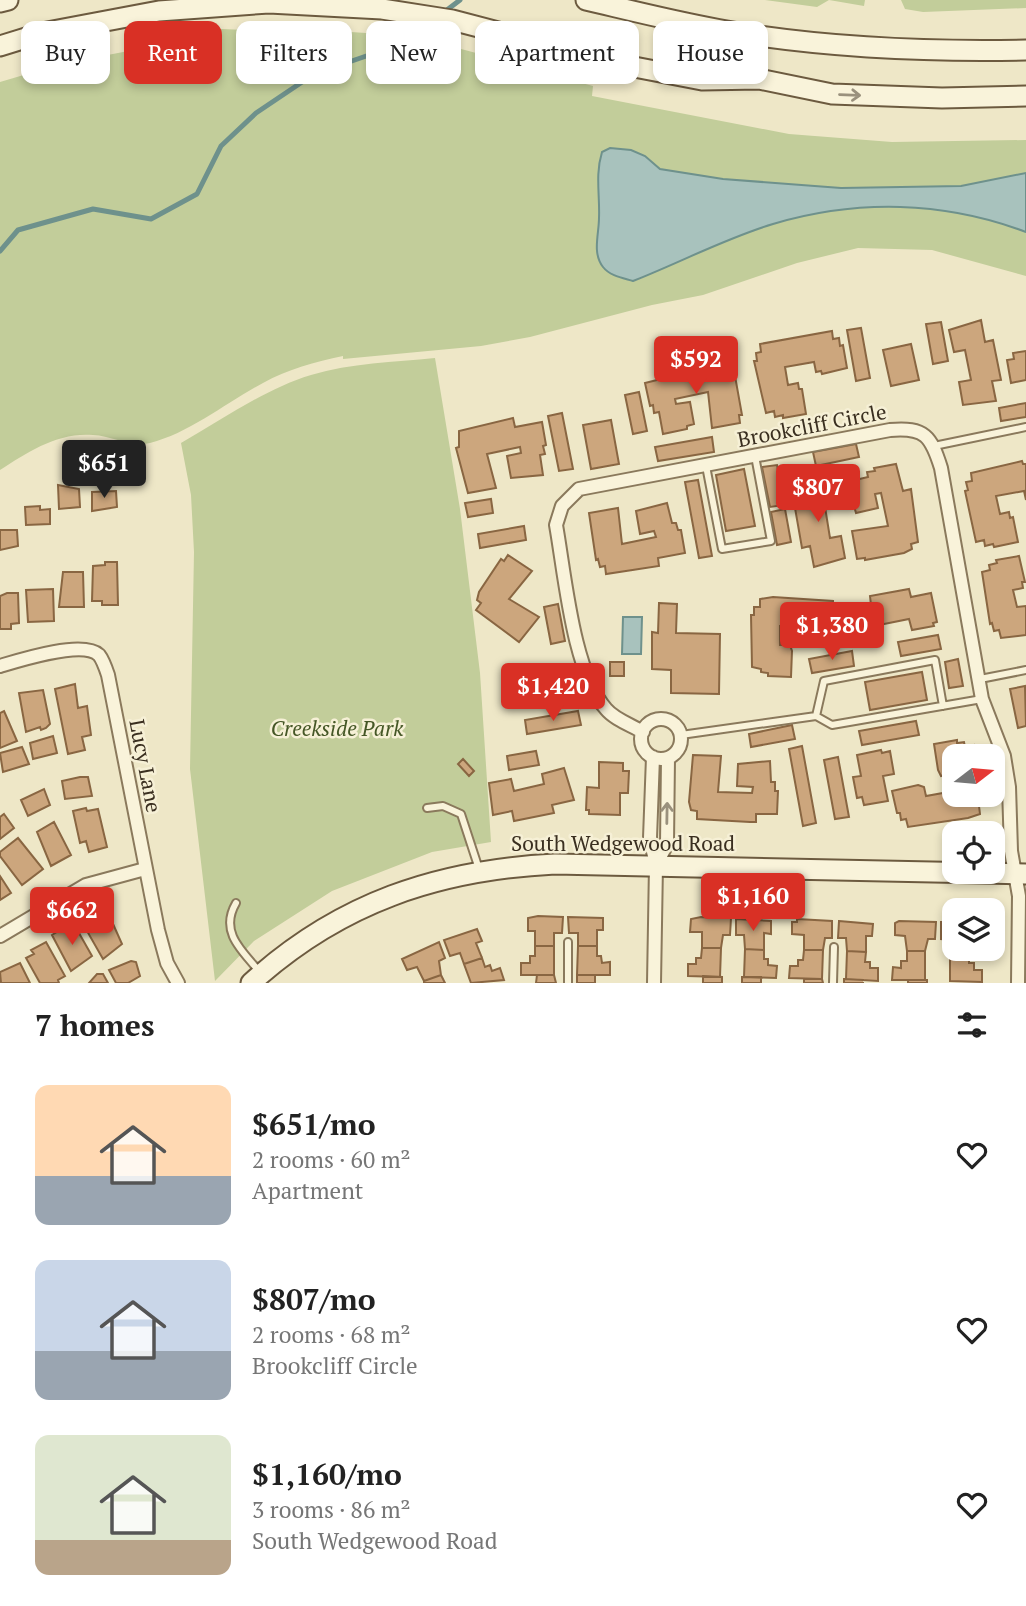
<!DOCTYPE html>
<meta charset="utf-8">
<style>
body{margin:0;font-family:"PT Serif",serif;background:#f2f2f2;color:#222;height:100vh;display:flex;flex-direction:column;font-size:26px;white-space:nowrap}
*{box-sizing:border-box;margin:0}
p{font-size:23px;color:#767676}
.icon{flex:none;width:38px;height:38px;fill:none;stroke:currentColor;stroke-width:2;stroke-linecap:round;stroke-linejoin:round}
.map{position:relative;height:983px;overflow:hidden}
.drawer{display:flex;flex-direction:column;background:#fff;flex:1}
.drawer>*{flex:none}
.guide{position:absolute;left:21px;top:21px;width:985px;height:63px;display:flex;gap:14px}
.needle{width:46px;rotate:74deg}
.buttons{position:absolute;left:942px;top:744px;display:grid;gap:14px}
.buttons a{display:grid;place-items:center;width:63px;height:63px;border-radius:14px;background:#fff;box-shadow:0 4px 10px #0003;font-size:35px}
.price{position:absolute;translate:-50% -60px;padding:0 16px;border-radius:7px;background:#d93025;color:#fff;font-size:23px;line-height:46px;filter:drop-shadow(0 2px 4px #0008)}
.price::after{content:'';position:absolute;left:50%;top:42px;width:21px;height:16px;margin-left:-10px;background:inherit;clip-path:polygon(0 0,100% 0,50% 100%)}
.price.current{background:#222;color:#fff}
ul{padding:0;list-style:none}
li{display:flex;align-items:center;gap:21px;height:175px;padding:0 35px}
li span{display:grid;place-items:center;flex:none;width:196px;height:140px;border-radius:14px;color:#555}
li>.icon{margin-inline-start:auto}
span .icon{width:84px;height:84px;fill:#fffc;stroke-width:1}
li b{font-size:30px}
h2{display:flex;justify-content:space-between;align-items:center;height:84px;padding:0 35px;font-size:30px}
.tag{padding:0 24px;border-radius:14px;background:#fff;box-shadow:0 4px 10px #0003;font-size:24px;line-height:63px}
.tag.current{background:#d93025;color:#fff}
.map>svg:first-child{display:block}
</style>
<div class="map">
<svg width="1026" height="983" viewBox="0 0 1026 983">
<rect width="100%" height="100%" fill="#eee7c7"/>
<!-- green -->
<path fill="#c2cd9a" d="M765,0H865L864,6L829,0L817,7Z
M901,0H1026V8L923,12L905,9Z
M222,29C283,32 343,28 403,37C469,47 528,70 593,86L592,96L789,134L892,142L1026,140V276L932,250L858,248L797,263L703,295L652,305L530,337L481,346L343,359V356C315,362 288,369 263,383C227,402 190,433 150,443C130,447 112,436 93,435C58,432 28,452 0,470V82L61,64L175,42L194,32Z
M435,358L460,509L480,673L491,842L432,852L332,891L254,941L215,981L190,769L194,552L191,495L181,443C223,419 265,389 311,375C351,363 394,362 435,358Z"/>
<!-- water -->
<path fill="#a8c2bd" stroke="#6e918c" stroke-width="2" d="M610,148L631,150L645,156L660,169L723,179L841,188L961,186L1026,173V232C944,201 857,199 773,224C726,238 679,263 633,281C623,278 610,276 603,267C592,253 599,234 599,218C600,195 595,175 602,152Z
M623,617H642L641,654H622Z"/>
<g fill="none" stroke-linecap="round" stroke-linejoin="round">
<!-- stream -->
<path stroke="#6e918c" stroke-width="5" d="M443,13L460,0
M0,251L18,230L93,209L151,219L197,194L221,146L256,113L314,74L407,42L433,22"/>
</g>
<!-- building -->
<path fill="#cca67d" stroke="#896642" stroke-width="2" d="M981,320L985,342L993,340L1001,380L992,381L996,401L963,405L959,382L971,380L965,350L954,352L949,330Z
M941,322L948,361L933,364L926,324Z
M861,328L870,378L856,381L847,330Z
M832,331L833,339L839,338L840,346L843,345L847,368L822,374L821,371L816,372L814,362L785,367L788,385L798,383L799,389H802L806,414L783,418V415L775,417L774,411L766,413L754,361H757L756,353L761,352L760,344Z
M911,344L919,380L891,386L883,350Z
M1026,351V380L1011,383L1007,360L1014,359L1013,353Z
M724,361L725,369L731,368L732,376H735L742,415H739L740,423L712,428L708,392L675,399L676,404L690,402L694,424L687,426V429L663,434L659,412L654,413L653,405L650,406L645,383L673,376L671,369Z
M639,392L647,431L633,434L625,395Z
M1026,403V417L1001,421L999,408Z
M562,413L573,469L559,471L548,416Z
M513,418L515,427L542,422L546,445L543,446L545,454L540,455L543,475L511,478L507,456L521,453L520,447L487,454L496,488L468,493L456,448L459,447V431Z
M611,420L619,464L591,469L583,425Z
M712,437L714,452L658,461L655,447Z
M856,444L859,457L816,466L813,452Z
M1022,461L1023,464H1026V500L1024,491L996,496L1000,514L1009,512L1010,518L1013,517L1018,542L994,547L993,544L985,546L984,540L976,542L965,491L968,490L966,482L972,481L971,473Z
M896,464L903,491L911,489L918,542L911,544L912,549L904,553L865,560V558L857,559L852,531L888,526L881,493L875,494L878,508L856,513L847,482L868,477L867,472L875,471L874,468Z
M777,465L784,505L770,507L762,467Z
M744,469L755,526L726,531L716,475Z
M698,480L712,556L699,558L685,482Z
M823,481L824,484L832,483L836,505L825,507L830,538L841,536L845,558L814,567L810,546L802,548L795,508L803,507L799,486Z
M58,485L79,489L80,507L59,509Z
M116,491L117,507L92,511V492Z
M491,499L493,513L468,517L465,503Z
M667,503L672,523H676L678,530H681L685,553L658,558L659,566L606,574L605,566L600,567L598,559L596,560L589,513L618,508L622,544L656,537L654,531L640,534L636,511Z
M40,506V510L50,509V524L26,525L25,507Z
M785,509L791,542L777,545L771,512Z
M524,526L526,540L480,548L478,534Z
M0,530H17L18,546L0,550Z
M508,555L532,571L509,599L539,617L519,642L476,610L481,603L477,600L479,592L501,559L504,561Z
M1019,556L1025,582H1022L1023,588L1013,590L1017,607L1026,606V635L1001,638L999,630L994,631L992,623L990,624L982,572L990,570L989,565L997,563L996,560Z
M105,562H117L118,605H102V601H92L93,566L105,565Z
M63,572H83L84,607H59Z
M53,589L54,621L28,622L26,590Z
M909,589L911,597L931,593L937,622L933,623L934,626L912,630L909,619L879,625L881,636L856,640L850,608L871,605L870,596Z
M7,593H18L19,623L11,624V629H0V596Z
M773,597L833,601V609H839L838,617H842L841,640L815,641V637H809V627L780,626V645H790L792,651L791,677L768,676V673L761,672V669L752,667L751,615H754V607H760V599Z
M659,603L677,604L676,633L720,634L719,694L671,693V670L652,669V632L658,633Z
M558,604L565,641L551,644L544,607Z
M938,635L941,649L901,656L898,642Z
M852,651L854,666L812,673L809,659Z
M958,659L963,686L949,688L945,662Z
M610,662H624V676H610Z
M922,672L927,700L870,710L865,682Z
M75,684L78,708L87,706L91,735L82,737L85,750L68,754L55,689Z
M1025,686L1026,726L1018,728L1010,689Z
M43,690L50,724L46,728L41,730L40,727L26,732L19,693Z
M4,711L17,741L0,748V713Z
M578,711L581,725L527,734L525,720Z
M916,721L919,735L862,745L859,731Z
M792,725L795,739L751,747L749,734Z
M53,736L57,753L33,759L30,743Z
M957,740V743L964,742L965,747L974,745L976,756H954V787L951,774L941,776L938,770L934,744Z
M802,746L816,823L803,826L789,749Z
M22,747L29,764L3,772L0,753Z
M881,750L882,753L890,751L894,774L883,776L888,801L864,805L862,797L857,798L853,777L861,776L857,755Z
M536,751L539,765L509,770L507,756Z
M693,755L721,756L718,792L752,793L753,787L737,786L738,764L770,761L771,782H775V791H778L777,814H756V822H750L697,819V811L691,810L689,802Z
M838,757L849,817L835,819L824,760Z
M463,759L474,771L469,776L458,764Z
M599,762L623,763V771H629L628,793H620V815L589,814V810H586L587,787L599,788Z
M564,768L574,800L552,805L554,813L514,821L512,811L493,815L489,783L511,779L514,791L544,784L542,774Z
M80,777H88L92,796L65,799L62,781Z
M918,785L924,787L926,796L954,791V794H985L984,805L979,806L980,814L968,818L908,827L906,819L901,820L900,813H897L892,791Z
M44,789L50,805L28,816L21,800Z
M86,808L87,811L98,809L107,847L89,852L86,841L80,843L73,811Z
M4,814L14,828L0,839V817Z
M54,822L71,855L51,866L37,832Z
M18,838L43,869L22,885L0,856V852Z
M0,876L11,893L0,900Z
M109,915L122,944L103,959L83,924L94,918L96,922Z
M538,916L563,917L562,933H554V946H535V931H528V918Z
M568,917L603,918V930H597V946H578V933H569Z
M701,917L731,918L730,935H723L721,948H702V932H690L691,919Z
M736,919L771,921V934L764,933V950L745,949L744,935H736Z
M797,919L832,921V938H825L823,950H804V935L792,934V922H797Z
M839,921L873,924L872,936H866V952L847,951L846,938H838Z
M899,921L936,922L935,939H928L925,951H907L905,936L895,935V923Z
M941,922H954V948H969V952L950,951V940L941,939Z
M75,926L92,956L71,971L52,935L65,927L67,931Z
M477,929L482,941L476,943L482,958L464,964L460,953L450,956L444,940Z
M46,942L65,976L58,980L59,983H40L26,958L34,954L31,950Z
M439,942L445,958L439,961L441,975L424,981L417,967L407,970L402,959Z
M535,946H554V975H521V963H530V956H535Z
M578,946H597V956H601L602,963L610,962V975H577Z
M702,948H721L720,977L688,976V964H696V958H701Z
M745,949L764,950V959H768V965L777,966L776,978L744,977Z
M804,950H823L822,979L789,978L790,966H798V960H803Z
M847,951L866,952L865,962H870V968H878V981L846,979Z
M907,951H925V980H892L893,967L901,968V961H907Z
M950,951L969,952V963H974V970H982V982L950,981Z
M482,958L485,967L490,965L492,971L500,968L504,980L471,983L464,964Z
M131,961L136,962L140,976L128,983H116L109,970Z
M20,963L30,983H1L0,972Z
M97,974H103L108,983H89Z
M441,975L445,983H424V981Z
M537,975H554L556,983H536Z
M577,975H595V983H577Z
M703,976L722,977V983H703Z
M742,977H761V983H742Z
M804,979H822L823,983H804Z
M844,979L863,980V983H844Z
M908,980H927V983H908Z"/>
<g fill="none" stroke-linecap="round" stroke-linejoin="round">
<defs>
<path id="lane" d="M934,446L1026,427
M706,466L722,549L771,541L755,456
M980,679L1026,670
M816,716L824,681L935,660L943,706
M681,735L816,716L832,725L982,699
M427,808L443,806L461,814L479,869
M236,903C219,932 242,951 260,972
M568,942V983
M833,983L834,947"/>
<path id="street" d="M0,666C20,660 83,640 99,655C103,660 106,669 108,675L158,930L167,963L178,983
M641 739a20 20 0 1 1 40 0a20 20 0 1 1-40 0Z
M643,732C631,725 614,719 606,709C573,672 565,575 556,525L562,506L579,489L890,430C925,427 931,436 941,468L982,699L1004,756L1009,787L1011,851L1019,896L1018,983
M653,757L650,838L656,865L654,983
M656,865L667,844L668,758
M0,936L86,885L145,869"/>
<path id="secondary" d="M586,0C633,11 680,23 727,31C826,48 926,52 1026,50
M0,2L8,0
M0,46L42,33L159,11L269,3L382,9L452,20L629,66L702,80L759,79L832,94L942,98L1026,96
M251,983C339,903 437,870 555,864L1026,874"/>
</defs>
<!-- lane casing -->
<use href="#lane" stroke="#8a795c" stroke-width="10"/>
<!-- street casing -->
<use href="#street" stroke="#8a795c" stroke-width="16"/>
<!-- secondary casing -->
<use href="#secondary" stroke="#6c5a3f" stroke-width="23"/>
<!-- lane -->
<use href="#lane" stroke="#f9f3da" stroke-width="6"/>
<!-- street -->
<use href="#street" stroke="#f9f3da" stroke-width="12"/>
<!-- secondary -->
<use href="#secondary" stroke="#f9f3da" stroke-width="19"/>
</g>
<!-- one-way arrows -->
<defs><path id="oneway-shaft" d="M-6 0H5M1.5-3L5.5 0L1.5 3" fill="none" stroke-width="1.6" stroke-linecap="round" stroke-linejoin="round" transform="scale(1.75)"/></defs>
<g stroke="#9a917d">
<use href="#oneway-shaft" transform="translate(850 95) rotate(2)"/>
<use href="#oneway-shaft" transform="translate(667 813) rotate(-89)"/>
</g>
<g text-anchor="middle" stroke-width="5" stroke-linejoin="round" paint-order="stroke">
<!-- street labels -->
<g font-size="21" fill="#3a2f20" stroke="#f6f0d6">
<text transform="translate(812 426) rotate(-11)" y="7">Brookcliff Circle</text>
<text transform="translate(145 766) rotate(79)" y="7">Lucy Lane</text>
<text x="623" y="851">South Wedgewood Road</text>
</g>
<!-- park labels -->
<g font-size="21" font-style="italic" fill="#455726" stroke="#f6f0d6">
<text x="337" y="736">Creekside Park</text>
</g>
</g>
</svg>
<div class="buttons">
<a><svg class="needle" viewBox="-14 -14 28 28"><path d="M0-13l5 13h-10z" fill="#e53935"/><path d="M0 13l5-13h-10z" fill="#767676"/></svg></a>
<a><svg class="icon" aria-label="locate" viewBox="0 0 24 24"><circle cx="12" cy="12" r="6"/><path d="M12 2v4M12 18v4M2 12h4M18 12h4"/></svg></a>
<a><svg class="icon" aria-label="layers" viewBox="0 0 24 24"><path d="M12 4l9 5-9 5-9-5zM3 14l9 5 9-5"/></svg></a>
</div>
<b class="price" style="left:696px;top:396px">$592</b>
<b class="price current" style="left:104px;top:500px">$651</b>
<b class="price" style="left:818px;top:524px">$807</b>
<b class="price" style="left:832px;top:662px">$1,380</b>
<b class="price" style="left:553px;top:723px">$1,420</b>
<b class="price" style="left:753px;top:933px">$1,160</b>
<b class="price" style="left:72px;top:947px">$662</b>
<div class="guide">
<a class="tag">Buy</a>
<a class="tag current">Rent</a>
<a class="tag">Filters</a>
<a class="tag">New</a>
<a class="tag">Apartment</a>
<a class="tag">House</a>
</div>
</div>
<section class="drawer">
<h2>7 homes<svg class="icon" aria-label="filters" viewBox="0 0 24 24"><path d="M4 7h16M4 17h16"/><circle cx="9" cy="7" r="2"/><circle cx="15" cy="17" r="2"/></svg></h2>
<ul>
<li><span style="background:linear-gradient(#ffd9b3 65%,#9aa5b1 0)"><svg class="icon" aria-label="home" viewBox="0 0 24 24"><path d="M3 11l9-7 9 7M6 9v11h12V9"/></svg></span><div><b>$651/mo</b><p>2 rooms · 60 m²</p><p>Apartment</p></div><svg class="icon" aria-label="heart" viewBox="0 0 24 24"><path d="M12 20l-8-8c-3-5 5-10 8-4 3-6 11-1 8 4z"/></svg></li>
<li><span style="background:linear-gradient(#c9d6e8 65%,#9aa5b1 0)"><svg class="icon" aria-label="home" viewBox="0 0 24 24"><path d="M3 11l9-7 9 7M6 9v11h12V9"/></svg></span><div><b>$807/mo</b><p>2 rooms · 68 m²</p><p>Brookcliff Circle</p></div><svg class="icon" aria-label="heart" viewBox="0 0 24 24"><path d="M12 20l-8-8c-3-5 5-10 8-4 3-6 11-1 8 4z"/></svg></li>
<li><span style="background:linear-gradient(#dfe7d0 75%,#b9a48a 0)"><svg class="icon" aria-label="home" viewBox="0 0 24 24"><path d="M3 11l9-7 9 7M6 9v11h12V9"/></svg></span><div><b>$1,160/mo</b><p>3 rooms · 86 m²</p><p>South Wedgewood Road</p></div><svg class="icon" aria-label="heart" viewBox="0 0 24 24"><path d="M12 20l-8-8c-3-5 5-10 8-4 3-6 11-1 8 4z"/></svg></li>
</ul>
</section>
